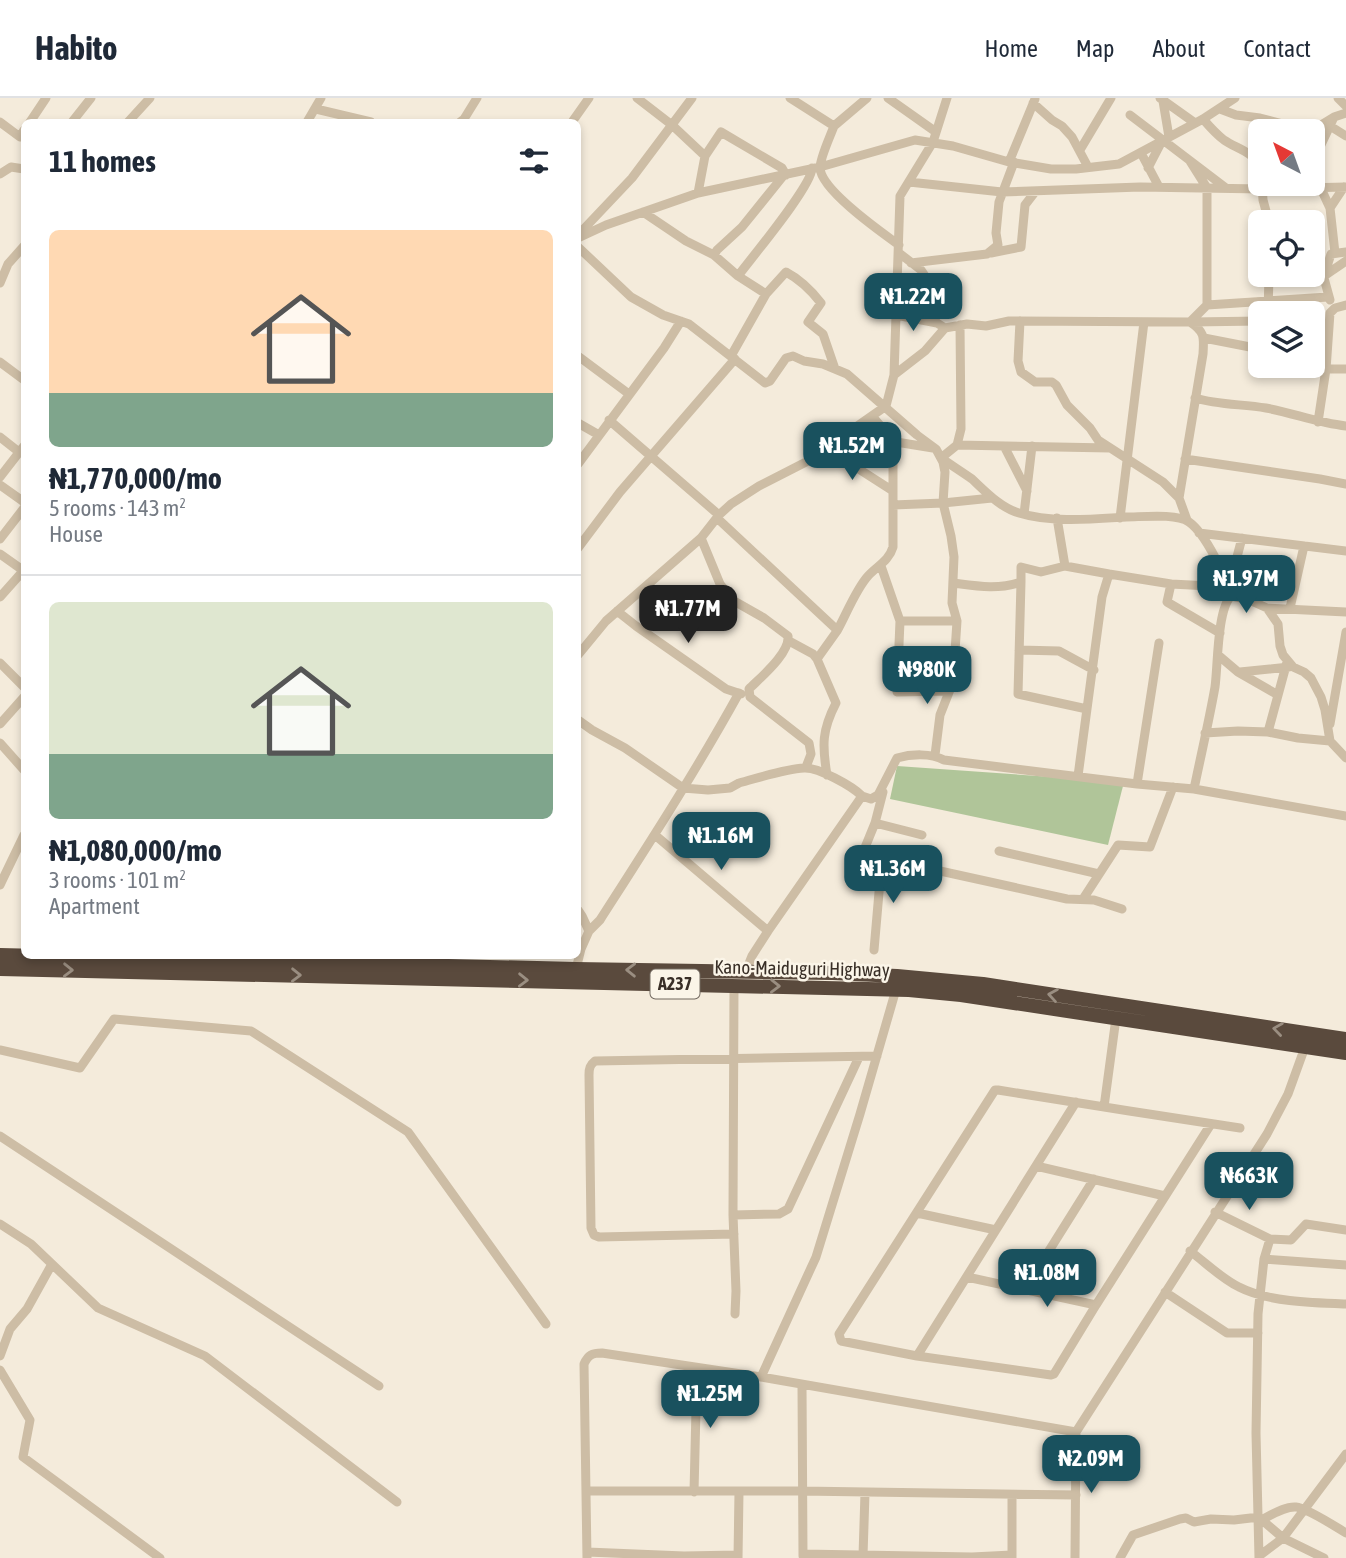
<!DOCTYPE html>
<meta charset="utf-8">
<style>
body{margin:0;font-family:"Asap Condensed",sans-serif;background:#f6f6f7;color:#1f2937;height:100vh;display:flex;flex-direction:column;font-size:26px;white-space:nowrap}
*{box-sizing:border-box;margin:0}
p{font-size:23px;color:#747a83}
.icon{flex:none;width:38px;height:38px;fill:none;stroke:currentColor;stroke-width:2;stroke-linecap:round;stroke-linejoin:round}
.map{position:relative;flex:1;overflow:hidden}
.panel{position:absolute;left:21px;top:21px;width:560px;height:840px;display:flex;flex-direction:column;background:#fff;border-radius:10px;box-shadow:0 4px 10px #0003}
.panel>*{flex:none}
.needle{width:46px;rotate:319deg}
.buttons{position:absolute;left:1248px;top:21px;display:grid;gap:14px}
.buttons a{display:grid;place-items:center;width:77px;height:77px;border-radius:10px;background:#fff;box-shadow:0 4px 10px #0003;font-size:35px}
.price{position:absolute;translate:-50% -60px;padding:0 16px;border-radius:14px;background:#19515e;color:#fff;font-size:23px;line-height:46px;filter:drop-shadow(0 2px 4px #0008)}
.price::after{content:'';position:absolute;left:50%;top:42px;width:21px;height:16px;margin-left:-10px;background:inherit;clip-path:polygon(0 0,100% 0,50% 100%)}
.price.active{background:#222;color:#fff}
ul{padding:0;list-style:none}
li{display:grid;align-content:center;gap:14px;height:371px;padding:0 28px}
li+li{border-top:2px solid #e0e1e3}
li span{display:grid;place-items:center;height:217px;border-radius:10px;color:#555}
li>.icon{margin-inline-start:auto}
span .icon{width:126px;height:126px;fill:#fffc;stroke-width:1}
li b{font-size:30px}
h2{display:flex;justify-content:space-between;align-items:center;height:84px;padding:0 28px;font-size:30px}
header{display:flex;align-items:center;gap:42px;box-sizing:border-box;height:98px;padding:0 35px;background:#fff;border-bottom:2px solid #e0e1e3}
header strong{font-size:33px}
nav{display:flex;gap:38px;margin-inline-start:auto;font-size:24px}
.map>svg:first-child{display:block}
</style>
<header>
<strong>Habito</strong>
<nav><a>Home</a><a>Map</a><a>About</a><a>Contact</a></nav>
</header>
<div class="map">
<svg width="1346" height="1460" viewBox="0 0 1346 1460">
<rect width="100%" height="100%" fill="#f4ebdb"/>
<!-- green -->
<path fill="#b0c599" d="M897,668L1124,684L1108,747L890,701Z"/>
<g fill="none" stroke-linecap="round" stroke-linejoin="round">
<!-- minor -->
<path stroke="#cdbda5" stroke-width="9" d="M637,0L672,27L705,58L698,95
M790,0L834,28C830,39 820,60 820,70C821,92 881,134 899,147
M888,0L936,34
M1160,0L1195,25
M1338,0L1346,8
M1163,3L1169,39
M1033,5L1052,22L1062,28L1072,39L1088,69
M316,11L371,24
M1220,11L1236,17L1260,20L1298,30H1316L1334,19L1346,15
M1130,17L1226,90
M1334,19L1318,53L1316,80L1330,110L1335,155
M1203,21C1209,28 1216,36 1224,42C1237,51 1253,53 1260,70
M0,24L20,39L24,32
M30,24L46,0
M72,24L91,0
M128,24L150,0
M307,24L321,0
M460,24L464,21L477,0
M572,24L589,0
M834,28L867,0
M1330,28L1346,38
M1080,52L1111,0
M1141,55L1159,89
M705,58L721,34L782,70L786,77
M1190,63L1207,90V207L1190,224
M1009,64L1035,1
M812,70C812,88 752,159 738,178L766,196L786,174C801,182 811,192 821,205L808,224L823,236L835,271
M1148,70L1162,43
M0,76L11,69L24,71
M909,84L1002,94L1140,89L1262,91L1346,89
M1262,86L1263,102L1269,124
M1330,110L1344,89
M643,114L686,143L714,157L717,152L742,129L784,77
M579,136L632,80L692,0
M578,140L606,127L698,95L820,69L915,42L953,48L1009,64L1051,71H1076L1119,66L1203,21L1235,0
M578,149L631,199L663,217L689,226L765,285L770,283L786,260L793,258L804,263L823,266L847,276L917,337L936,351L943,364L945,374L943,405L951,438L954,459L952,505L957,523L953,584L940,617L935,657
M899,155L921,172L929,184L932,218L937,225L945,230L967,226L986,228L1009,223L1190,224C1205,234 1204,239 1203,256L1179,400L1187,422
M991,155L1021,149L1025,107L1035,94
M714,157L738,178
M911,165L987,156L998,147L996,135L999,104L1014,64
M1312,167L1322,173L1330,202
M1324,178L1331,156L1346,154
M1324,178L1346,163
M0,185L8,166L24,148
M1207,207L1328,199
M1268,215L1269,177
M896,217L937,225
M1020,223L1018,263L1021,274L1035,284H1052L1056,287L1067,307L1090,330L1098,342L1163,384L1179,400
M1192,224L1260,223
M960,227L961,331L957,347L941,360C951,367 962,374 972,381C986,394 1001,410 1019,415C1051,425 1093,421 1126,419C1142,419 1176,415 1189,424C1206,436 1226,479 1231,498
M1204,240L1250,249L1260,254
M578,258L629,296
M731,258L766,196
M0,264L24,282
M1307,268L1329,271H1346
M894,277L925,253L945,230
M1195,300C1218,307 1242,306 1266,310C1293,315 1318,325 1346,328
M609,322L719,417
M1318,324L1326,271L1330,215L1335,210L1346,207
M578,325L599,337
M0,339L19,354
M890,343L933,350
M957,347L1110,350
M1004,348L1027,393
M826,350L893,393
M1185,361L1320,381L1346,386
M578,366L664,250L681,223
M0,379L24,348
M0,387L24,404
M893,407L943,405L992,400
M1024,416L1032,348
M717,420L835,530L837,533L817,561
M1057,420L1065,468
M1120,420L1144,224
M1199,435L1346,453
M701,440L720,486L734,503L764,520L788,538C790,555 761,579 749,591L750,599L809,645L811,656L806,669
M0,441L24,410
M578,450L620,394L735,261
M0,456L24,473
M881,468L900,523H957
M1109,476L1171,486L1167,504L1220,535
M1021,484L1018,596L1087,611
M953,485C976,488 998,492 1021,484V469L1041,474L1065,468L1109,476L1102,499L1078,678
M1171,486L1229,489L1242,440
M0,499L24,472
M1267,510L1346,514
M1290,510L1304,448
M617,513L636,528L726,591L741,596
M900,523L897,594L949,593
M837,533C846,517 856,491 868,478C877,468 889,463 893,449V366L890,343L884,332L872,318
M789,543L813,556L817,561L836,605C822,632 822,647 827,677
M1019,552L1059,553L1094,572
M578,557L606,523L701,440L719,417L731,406L759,388L806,364L886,308L894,277L900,98L933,44L947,0
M1218,557L1238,574L1278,597
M0,565L24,589
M1240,574L1289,569
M578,622L592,632L625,650L683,690L708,692L730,690L739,685C758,680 785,671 804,670C818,669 852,688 862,698L768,833L752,858L746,873
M0,626L24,599
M1330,626L1346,534
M1268,634L1298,640L1330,643
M1205,635L1238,633L1268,634L1287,564
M0,645L24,672
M1137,686L1159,545
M1194,691C1201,657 1209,623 1215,589C1218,567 1217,512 1231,498L1247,501L1267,510L1278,526L1280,548L1283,557L1293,569L1304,574L1311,580L1321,599L1325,612L1330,643L1346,660
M883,694L875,725L922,737
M862,698L871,701L878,697L897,660C911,656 931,655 944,662L1137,686L1194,691L1346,718
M875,725L864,752L872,758L1067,801L1094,802L1122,811
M655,737L768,833
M999,753L1099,776
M0,787L24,737
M1083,801L1118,747L1150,749L1173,689
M578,812L582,818L589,833
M874,852L882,760
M576,871L581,851L589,833L600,822C648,747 696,673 739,595
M734,887L733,1117L736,1193L735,1216
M0,952L80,970L114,921L251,933L408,1034L546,1226
M1076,1004L917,1258L841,1243L839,1236L995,992H998C1079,1005 1159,1018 1240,1030
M1104,1009L1116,920
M0,1038L379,1288
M1036,1068L1165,1098
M1215,1114L1270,1141L1291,1142L1306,1126L1346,1132
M917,1115L996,1132
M733,1117L779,1116L788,1111L859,959
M0,1126L31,1146L98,1210L205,1258L397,1404
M734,1136L599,1139L594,1137L591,1130L589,977C589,970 590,967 595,963L877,958
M1190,1153C1206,1165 1222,1181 1239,1189C1268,1204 1313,1205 1346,1206
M1264,1161L1346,1167
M1025,1191L1094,1081
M1165,1194L1227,1235H1258
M1096,1207L1211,1026
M0,1258L10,1231L27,1211L52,1166
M917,1258L1051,1277L1054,1276L1096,1207L967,1179
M0,1272L30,1322L23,1359L160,1460
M761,1279L816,1159L860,1016L897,888
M802,1287L803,1458
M587,1393H801L1076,1397
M694,1394L697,1270
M1262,1422L1283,1440L1324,1460
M1259,1423C1270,1418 1284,1408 1296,1409C1307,1410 1336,1429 1346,1435
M587,1454L684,1458L738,1457
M803,1456L972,1459L1012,1457
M863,1458L865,1395
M1259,1458L1283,1440L1346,1356
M587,1460L584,1266C588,1257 592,1255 602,1255L761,1279L1076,1334L1267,1036L1288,996L1305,949
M738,1460L739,1394
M1012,1460V1397
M1075,1460L1076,1334
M1120,1460L1133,1437L1180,1421L1186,1420L1194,1424L1211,1421L1234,1422L1259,1419
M1259,1460L1256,1335L1258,1216L1264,1161L1270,1141"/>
<!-- highway -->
<path stroke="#5a4a3d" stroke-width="14" d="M0,857L576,871L833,875L897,878L983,886L1346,941
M0,871L909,892L961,897L1346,955"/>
</g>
<!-- one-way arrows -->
<defs><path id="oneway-chevron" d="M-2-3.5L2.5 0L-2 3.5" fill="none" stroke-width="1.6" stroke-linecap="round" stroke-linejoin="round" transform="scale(1.75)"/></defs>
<g stroke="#9a8e81">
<use href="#oneway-chevron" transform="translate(68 872) rotate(1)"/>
<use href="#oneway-chevron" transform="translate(631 872) rotate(-179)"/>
<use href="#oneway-chevron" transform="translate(296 877) rotate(1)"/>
<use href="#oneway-chevron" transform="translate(523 882) rotate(1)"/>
<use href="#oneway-chevron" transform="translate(775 888) rotate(1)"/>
<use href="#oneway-chevron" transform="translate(1053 897) rotate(-171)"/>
<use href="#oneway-chevron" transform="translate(1278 931) rotate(-172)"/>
</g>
<g text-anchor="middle" stroke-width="5" stroke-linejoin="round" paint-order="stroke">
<!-- shield labels -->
<rect fill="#fbf5e8" stroke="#736a61" stroke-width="2" x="650.5" y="871.5" width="49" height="29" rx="5"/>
<g font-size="18" font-weight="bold" fill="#392f27">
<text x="675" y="892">A237</text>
</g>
<!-- street labels -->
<g font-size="19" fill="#392f27" stroke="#fbf5e8">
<text transform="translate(802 870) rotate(1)" y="7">Kano-Maiduguri Highway</text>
</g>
</g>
</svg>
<div class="buttons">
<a><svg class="needle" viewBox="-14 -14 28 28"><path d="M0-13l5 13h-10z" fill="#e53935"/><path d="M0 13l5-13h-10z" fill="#747a83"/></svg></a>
<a><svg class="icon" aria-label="locate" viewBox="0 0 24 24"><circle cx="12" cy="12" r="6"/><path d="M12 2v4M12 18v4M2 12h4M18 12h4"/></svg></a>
<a><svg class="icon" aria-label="layers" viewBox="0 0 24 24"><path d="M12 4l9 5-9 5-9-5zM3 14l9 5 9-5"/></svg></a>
</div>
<b class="price" style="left:913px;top:235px">₦1.22M</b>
<b class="price" style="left:852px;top:384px">₦1.52M</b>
<b class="price" style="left:1246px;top:517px">₦1.97M</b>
<b class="price active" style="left:688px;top:547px">₦1.77M</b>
<b class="price" style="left:927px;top:608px">₦980K</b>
<b class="price" style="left:721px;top:774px">₦1.16M</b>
<b class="price" style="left:893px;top:807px">₦1.36M</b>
<b class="price" style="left:1249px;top:1114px">₦663K</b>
<b class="price" style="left:1047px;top:1211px">₦1.08M</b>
<b class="price" style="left:710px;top:1332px">₦1.25M</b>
<b class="price" style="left:1091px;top:1397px">₦2.09M</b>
<section class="panel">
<h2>11 homes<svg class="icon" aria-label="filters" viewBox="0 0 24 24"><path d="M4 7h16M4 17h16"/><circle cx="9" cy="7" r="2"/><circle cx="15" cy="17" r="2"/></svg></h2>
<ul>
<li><span style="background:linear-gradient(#ffd9b3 75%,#7fa58c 0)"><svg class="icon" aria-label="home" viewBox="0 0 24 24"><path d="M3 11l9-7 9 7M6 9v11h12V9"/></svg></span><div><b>₦1,770,000/mo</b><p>5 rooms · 143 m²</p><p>House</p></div></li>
<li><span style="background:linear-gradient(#dfe7d0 70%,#7fa58c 0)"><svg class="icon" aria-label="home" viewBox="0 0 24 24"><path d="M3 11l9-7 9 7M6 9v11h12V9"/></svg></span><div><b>₦1,080,000/mo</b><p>3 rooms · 101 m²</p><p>Apartment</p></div></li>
</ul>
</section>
</div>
